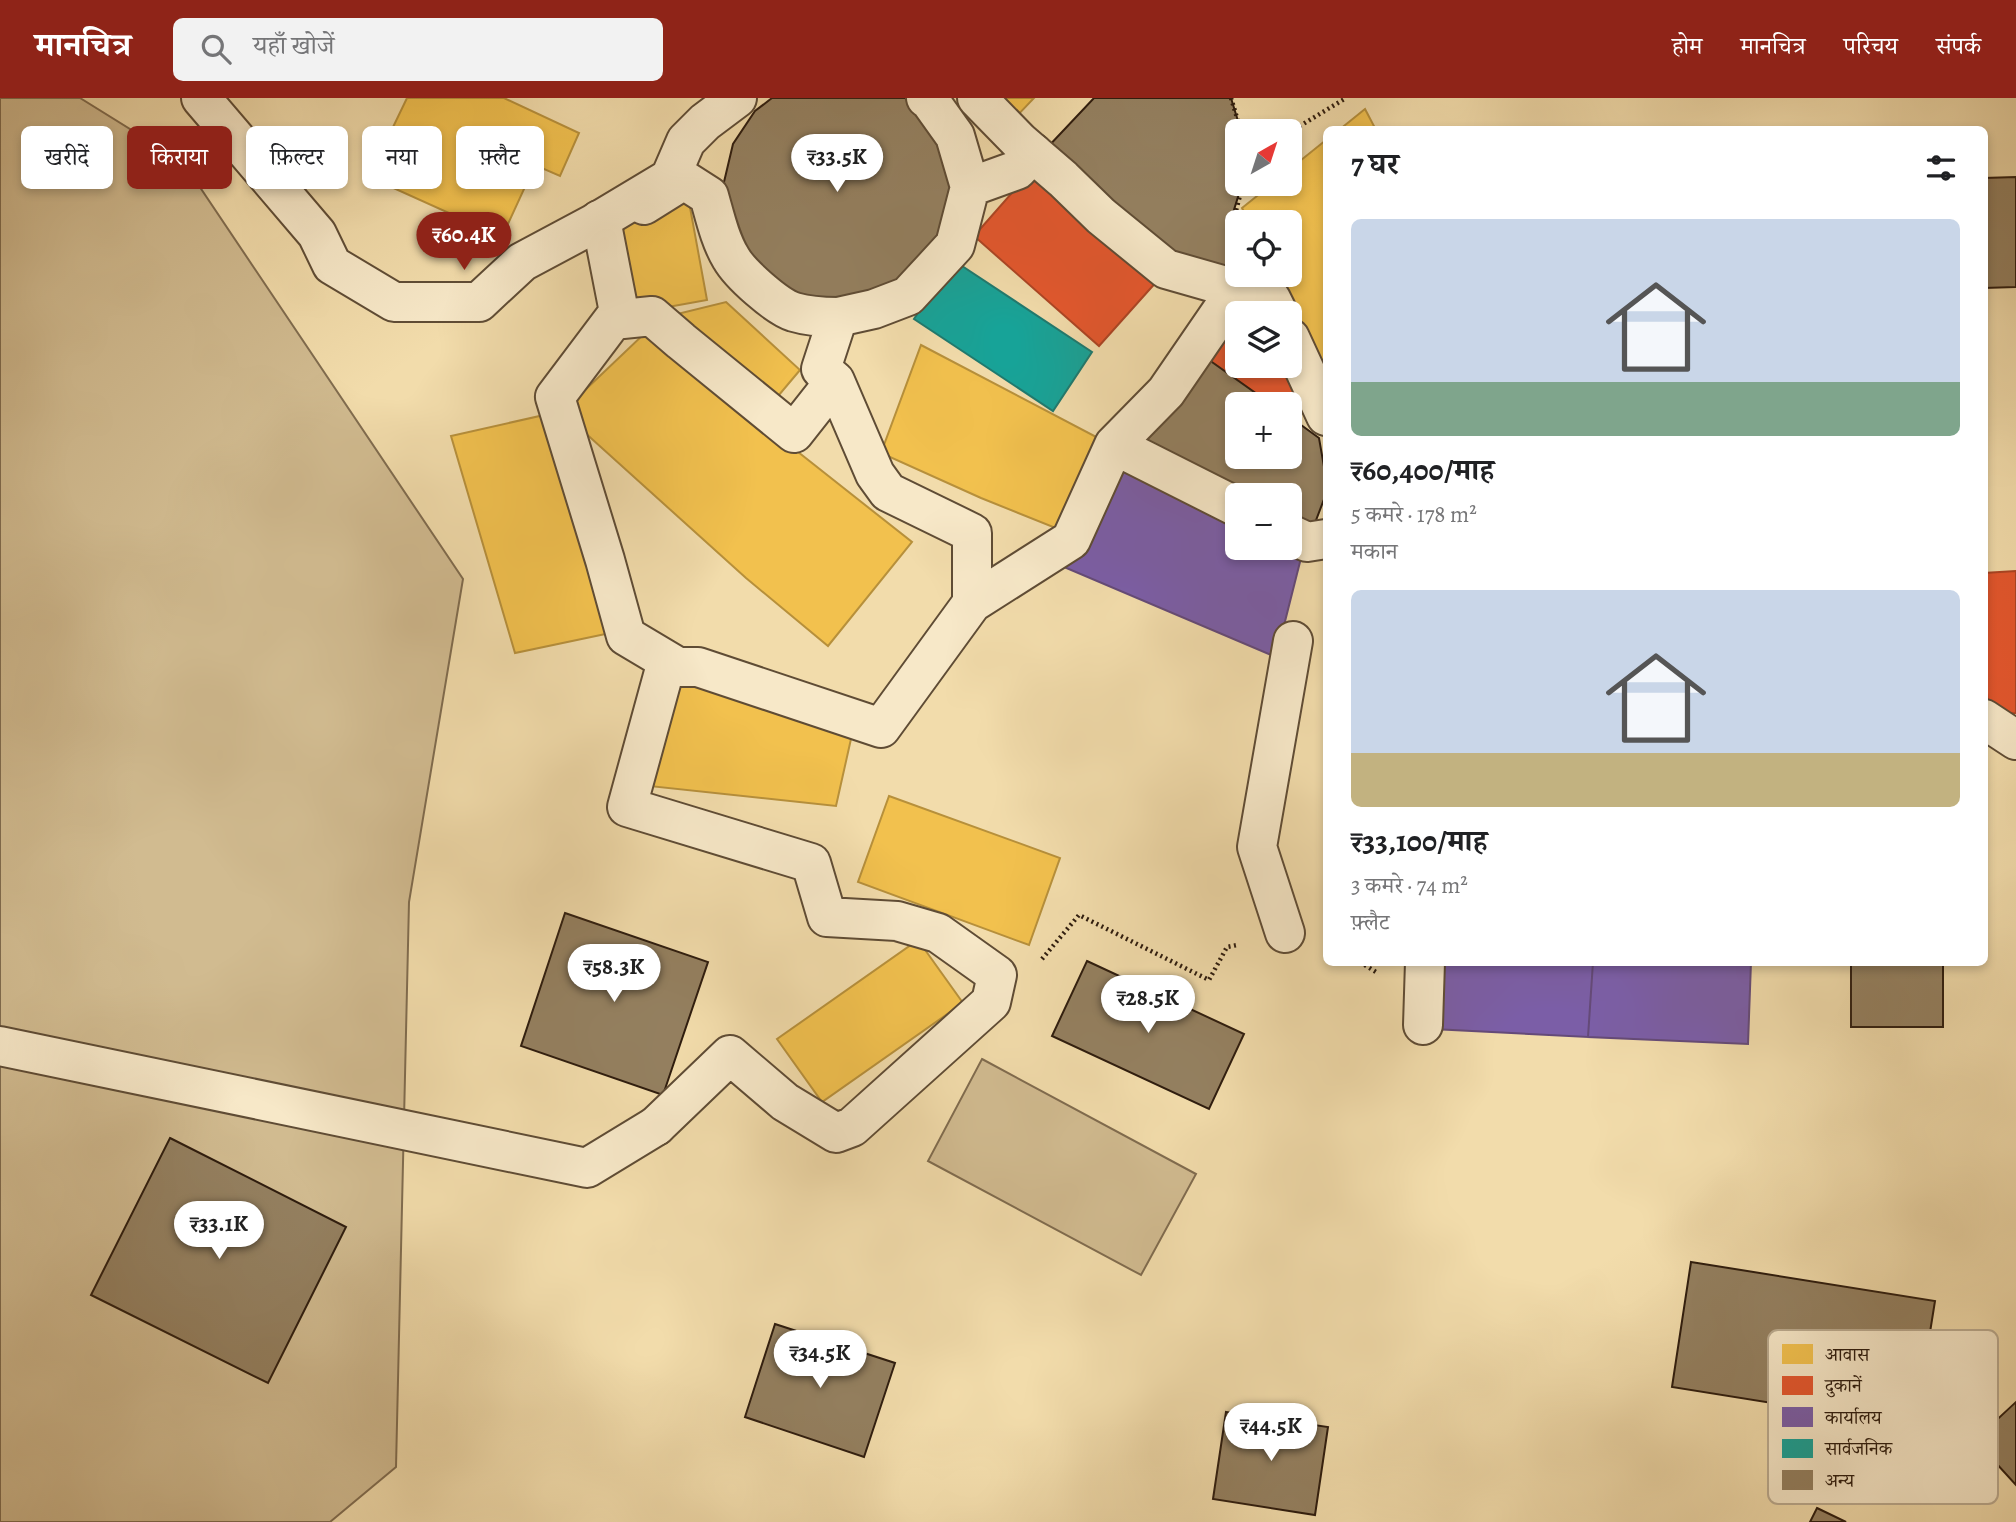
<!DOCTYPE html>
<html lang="hi">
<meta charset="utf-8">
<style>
body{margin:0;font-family:Alegreya,"Noto Serif Devanagari",serif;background:#f2f2f2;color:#202124;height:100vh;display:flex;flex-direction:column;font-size:26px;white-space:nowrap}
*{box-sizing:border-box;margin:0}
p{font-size:23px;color:#757577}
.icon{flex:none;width:38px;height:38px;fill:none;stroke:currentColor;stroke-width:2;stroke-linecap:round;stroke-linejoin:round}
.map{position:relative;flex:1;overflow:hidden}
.sheet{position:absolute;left:1323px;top:28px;width:665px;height:840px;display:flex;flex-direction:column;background:#fff;border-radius:10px;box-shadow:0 4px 10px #0003}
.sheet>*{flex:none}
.top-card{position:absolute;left:21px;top:28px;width:665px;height:63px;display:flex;gap:14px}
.needle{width:46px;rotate:39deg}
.tools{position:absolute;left:1225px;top:21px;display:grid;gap:14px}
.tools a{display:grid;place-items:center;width:77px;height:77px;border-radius:10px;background:#fff;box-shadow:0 4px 10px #0003;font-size:35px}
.price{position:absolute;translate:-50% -60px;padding:0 16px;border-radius:24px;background:#fff;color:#222;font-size:23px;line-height:46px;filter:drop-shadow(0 2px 4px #0008)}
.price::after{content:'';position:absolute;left:50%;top:42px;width:21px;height:16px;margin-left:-10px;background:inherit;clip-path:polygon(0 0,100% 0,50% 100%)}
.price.active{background:#8f2418;color:#fff}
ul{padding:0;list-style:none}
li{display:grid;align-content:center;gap:14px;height:371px;padding:0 28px}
li span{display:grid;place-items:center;height:217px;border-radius:10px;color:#555}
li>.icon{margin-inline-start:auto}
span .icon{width:126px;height:126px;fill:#fffc;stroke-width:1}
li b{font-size:30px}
h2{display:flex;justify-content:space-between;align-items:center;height:84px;padding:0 28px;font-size:30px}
.chip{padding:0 24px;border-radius:10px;background:#fff;box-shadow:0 4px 10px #0003;font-size:24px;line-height:63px}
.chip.active{background:#8f2418;color:#fff}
header{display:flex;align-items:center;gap:42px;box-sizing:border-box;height:98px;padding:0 35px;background:#8f2418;color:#fff}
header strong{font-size:33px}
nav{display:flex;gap:38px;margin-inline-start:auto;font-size:24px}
.search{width:490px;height:63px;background:#f2f2f2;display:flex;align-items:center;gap:18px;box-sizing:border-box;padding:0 24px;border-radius:10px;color:#757577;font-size:26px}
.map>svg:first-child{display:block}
</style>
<header>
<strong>मानचित्र</strong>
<div class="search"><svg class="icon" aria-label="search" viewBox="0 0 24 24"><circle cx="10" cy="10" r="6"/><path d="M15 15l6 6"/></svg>यहाँ खोजें</div>
<nav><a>होम</a><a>मानचित्र</a><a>परिचय</a><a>संपर्क</a></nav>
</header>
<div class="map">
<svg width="2016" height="1424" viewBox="0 0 2016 1424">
<rect width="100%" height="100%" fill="#f2dcab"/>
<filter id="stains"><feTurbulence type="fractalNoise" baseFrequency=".00286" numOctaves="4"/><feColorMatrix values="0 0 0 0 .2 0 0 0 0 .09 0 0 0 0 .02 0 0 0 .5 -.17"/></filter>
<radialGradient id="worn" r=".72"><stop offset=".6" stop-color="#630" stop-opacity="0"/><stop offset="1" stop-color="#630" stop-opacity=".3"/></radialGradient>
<!-- green -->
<path fill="#d1bb90" stroke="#806c4f" stroke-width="2" d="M0,0H80L183,64L463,481L409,804L396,1369L330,1424H0Z
M982,961L1196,1076L1141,1177L928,1063Z"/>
<!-- homes -->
<path fill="#f2c14e" stroke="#b7903b" stroke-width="2" d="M407,0H504L579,35L560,78L535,67L502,139L369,79Z
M991,0H1034L1013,22Z
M1365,11L1376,32H1339Z
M1326,42V278L1275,177H1290V124H1249L1242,110L1272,86H1290V71Z
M687,93L707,202L629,216L615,132Z
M726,204L800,272L768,310L665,219Z
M646,234L912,444L828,548L746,480L562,314Z
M921,247L1102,342L1063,433L981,400L881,355Z
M553,315L615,534L515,555L451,338Z
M679,581L853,632L836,708L649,688Z
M889,698L1060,760L1029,847L858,784Z
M918,842L963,905L822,1004L777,941Z"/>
<!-- shops -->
<path fill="#e4572e" stroke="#ad4524" stroke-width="2" d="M1033,71L1158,182L1099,248L974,138Z
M1237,223V268H1290L1295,296L1292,321L1290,319V306H1271L1202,257Z
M2016,473V615L1989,617L1984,562V475Z"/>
<!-- offices -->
<path fill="#7b5ea7" stroke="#644a79" stroke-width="2" d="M1119,370L1237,423V450H1290L1303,452L1276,559L1064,469Z
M1436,864H1593L1588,939L1433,931Z
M1593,864H1751L1748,946L1588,939Z"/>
<!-- public -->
<path fill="#17a398" stroke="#1e7a6f" stroke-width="2" d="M953,162L1092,254L1053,313L914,221Z"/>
<!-- building -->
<path fill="#948060" stroke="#2e1c0e" stroke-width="2" d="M772,0H905L923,14L952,78L938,149L886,196L812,203L775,187L746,159L729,124L724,84L733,46L755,13Z
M1094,0H1231L1241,33H1237V86H1242L1233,115L1227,178L1167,163L1045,52Z
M2016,79V189L1984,190V80Z
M1202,257L1271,306H1237V359H1290V319L1319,340L1326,380V396L1310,438L1290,427V397H1237L1134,349Z
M565,815L708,864L663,997L521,948Z
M1087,863L1244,936L1209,1011L1052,938Z
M1851,864H1943V929H1851Z
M170,1040L346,1129L268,1285L91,1197Z
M1691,1164L1935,1203L1915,1328L1672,1289Z
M775,1226L895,1265L864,1359L745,1319Z
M2016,1304V1387L1975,1342Z
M1226,1314L1328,1329L1315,1417L1213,1401Z
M1817,1410L1846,1424H1810Z"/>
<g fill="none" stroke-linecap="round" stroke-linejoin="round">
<defs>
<path id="pedestrian" d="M926,0L930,3L955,38L970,89
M644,107L684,82L709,98C715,119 720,142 731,160C740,176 776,208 794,214C807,218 824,219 838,219
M599,122L603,132L619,214L555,299L605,462L626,538L678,569H698L881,630L972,505V435L888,394L875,376L835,283L821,271L838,219L874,211L908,198L955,147L970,89L1017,72L1033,55
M613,222L652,218L681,243L794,335L835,283
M1114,347L1237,409
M1290,436L1307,444L1326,441
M972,505L1071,442L1114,347L1166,294L1236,192
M1285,835L1257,749L1293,543
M1423,927L1425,864
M656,1028L730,957L785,1004L836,1035L852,1029L991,904L997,877L938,835L897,823L827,819L811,765L627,709L667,563"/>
<path id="minor" d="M201,0L317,136L332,167L394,204H479L522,164L595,125L670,80L686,43L705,24L737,0
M977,0L1020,44L1063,81L1101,118L1166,171L1271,201L1278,215
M1290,240L1326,318
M1984,621L2016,642
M0,948L587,1070L656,1028"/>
</defs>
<!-- pedestrian casing -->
<use href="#pedestrian" stroke="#5f4c35" stroke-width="42"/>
<!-- minor casing -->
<use href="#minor" stroke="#5f4c35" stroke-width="42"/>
<!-- path -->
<path stroke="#2e1c0e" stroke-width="4.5" stroke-dasharray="2 3.5" stroke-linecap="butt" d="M1231,0L1241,33
M1290,34L1346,0
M1232,139V128L1243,86
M1042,861L1079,817L1209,882L1227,849L1237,847
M1360,864L1376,874"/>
<!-- pedestrian -->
<use href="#pedestrian" stroke="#f7e8c8" stroke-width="38"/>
<!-- minor -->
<use href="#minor" stroke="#f7e8c8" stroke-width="38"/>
</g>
<!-- legend -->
<rect x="1768" y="1232" width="230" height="174" rx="10" fill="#f7e8c8" stroke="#bbab90" stroke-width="2"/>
<rect x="1782" y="1246" width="31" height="20" fill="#f2c14e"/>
<rect x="1782" y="1278" width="31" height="19" fill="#e4572e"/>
<rect x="1782" y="1309" width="31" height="20" fill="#7b5ea7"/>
<rect x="1782" y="1341" width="31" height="19" fill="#17a398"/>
<rect x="1782" y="1372" width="31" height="20" fill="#948060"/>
<g font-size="19" fill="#2e1c0e">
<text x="1825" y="1263">आवास</text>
<text x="1825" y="1294">दुकानें</text>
<text x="1825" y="1326">कार्यालय</text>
<text x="1825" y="1357">सार्वजनिक</text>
<text x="1825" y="1389">अन्य</text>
</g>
<rect width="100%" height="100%" filter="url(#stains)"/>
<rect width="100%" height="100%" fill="url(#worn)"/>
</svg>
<div class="tools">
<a><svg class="needle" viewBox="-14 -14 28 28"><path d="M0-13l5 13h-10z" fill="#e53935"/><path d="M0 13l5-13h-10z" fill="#757577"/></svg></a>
<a><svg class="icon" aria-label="locate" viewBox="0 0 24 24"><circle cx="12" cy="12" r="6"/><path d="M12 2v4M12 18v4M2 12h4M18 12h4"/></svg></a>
<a><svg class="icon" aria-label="layers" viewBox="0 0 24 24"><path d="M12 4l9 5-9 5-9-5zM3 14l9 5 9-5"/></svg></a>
<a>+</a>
<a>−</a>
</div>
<b class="price" style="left:837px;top:96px">₹33.5K</b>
<b class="price active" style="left:464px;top:174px">₹60.4K</b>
<b class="price" style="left:614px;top:906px">₹58.3K</b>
<b class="price" style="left:1148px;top:937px">₹28.5K</b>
<b class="price" style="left:219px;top:1163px">₹33.1K</b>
<b class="price" style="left:820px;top:1292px">₹34.5K</b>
<b class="price" style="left:1271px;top:1365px">₹44.5K</b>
<div class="top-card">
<a class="chip">खरीदें</a>
<a class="chip active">किराया</a>
<a class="chip">फ़िल्टर</a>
<a class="chip">नया</a>
<a class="chip">फ़्लैट</a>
</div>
<section class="sheet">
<h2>7 घर<svg class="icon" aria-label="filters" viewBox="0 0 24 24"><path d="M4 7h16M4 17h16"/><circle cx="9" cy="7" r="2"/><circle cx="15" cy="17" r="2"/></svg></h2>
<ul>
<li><span style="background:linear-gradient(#c9d6e8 75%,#7fa58c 0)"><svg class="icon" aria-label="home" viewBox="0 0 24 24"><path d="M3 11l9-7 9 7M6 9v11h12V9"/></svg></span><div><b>₹60,400/माह</b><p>5 कमरे · 178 m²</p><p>मकान</p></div></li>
<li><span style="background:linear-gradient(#c9d6e8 75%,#c2b280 0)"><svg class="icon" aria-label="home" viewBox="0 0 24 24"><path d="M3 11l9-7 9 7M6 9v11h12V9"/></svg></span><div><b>₹33,100/माह</b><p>3 कमरे · 74 m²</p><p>फ़्लैट</p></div></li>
</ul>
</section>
</div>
